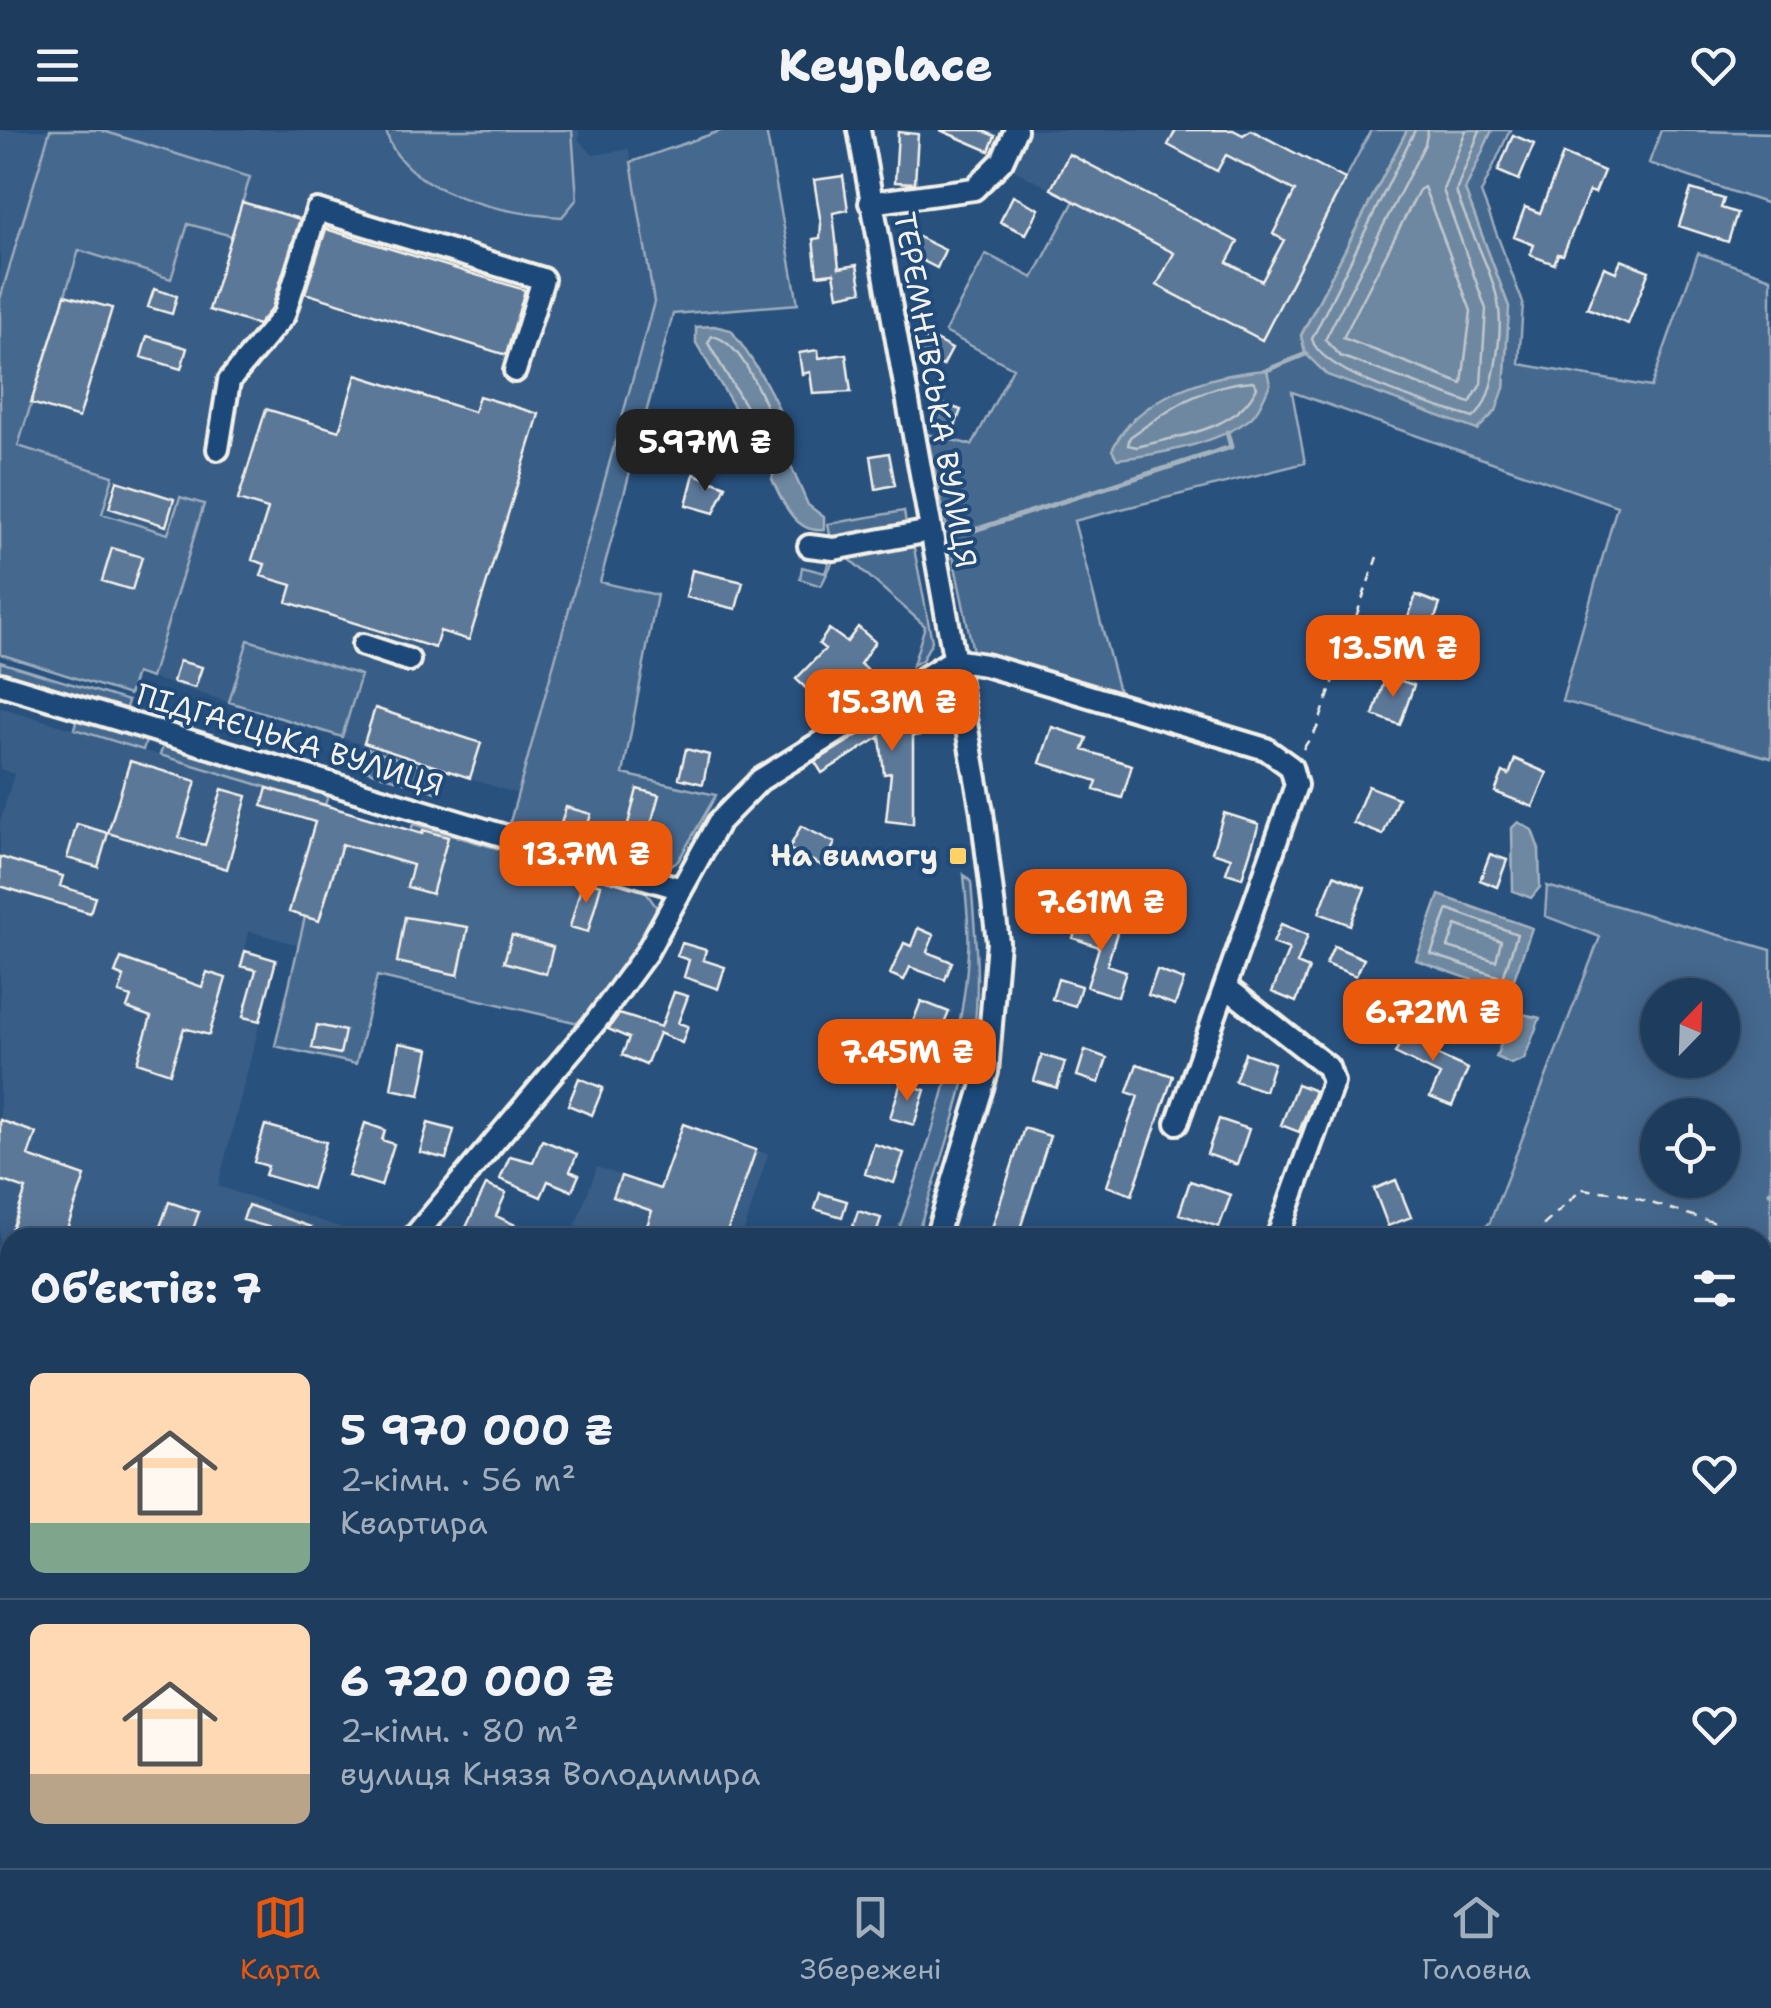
<!DOCTYPE html>
<html lang="uk">
<meta charset="utf-8">
<style>
body{margin:0;font-family:"Shantell Sans",sans-serif;background:#2b4867;color:#f1f3f6;height:100vh;display:flex;flex-direction:column;font-size:38px;white-space:nowrap}
*{box-sizing:border-box;margin:0}
p{font-size:32px;color:#a1aebc}
.icon{flex:none;width:55px;height:55px;fill:none;stroke:currentColor;stroke-width:2;stroke-linecap:round;stroke-linejoin:round}
.map{position:relative;flex:1;overflow:hidden}
.drawer{position:absolute;left:0px;top:1098px;width:1772px;height:642px;display:flex;flex-direction:column;background:#1e3d5e;border-radius:30px 30px 0 0;box-shadow:0 5px 25px #0003,0 0 0 2px #3c5673}
.drawer>*{flex:none}
.needle{width:65px;rotate:23deg}
.tools{position:absolute;left:1640px;top:848px;display:grid;gap:20px}
.tools a{display:grid;place-items:center;width:100px;height:100px;border-radius:50%;background:#1e3d5e;box-shadow:0 5px 25px #0003,0 0 0 2px #3c5673;font-size:50px}
.price{position:absolute;translate:-50% -85px;padding:0 22px;border-radius:20px;background:#ea580c;color:#fff;font-size:32px;line-height:65px;filter:drop-shadow(0 2px 5px #0008)}
.price::after{content:'';position:absolute;left:50%;top:60px;width:30px;height:22px;margin-left:-15px;background:inherit;clip-path:polygon(0 0,100% 0,50% 100%)}
.price.current{background:#222;color:#fff}
ul{padding:0;list-style:none}
li{display:flex;align-items:center;gap:30px;height:250px;padding:0 30px}
li+li{border-top:2px solid #3c5673}
li span{display:grid;place-items:center;flex:none;width:280px;height:200px;border-radius:15px;color:#555}
li>.icon{margin-inline-start:auto}
span .icon{width:120px;height:120px;fill:#fffc;stroke-width:1}
li b{font-size:42px}
h2{display:flex;justify-content:space-between;align-items:center;height:120px;padding:0 30px;font-size:42px}
header{display:flex;justify-content:space-between;align-items:center;height:130px;padding:0 30px;background:#1e3d5e;font-size:45px;font-weight:800}
.dock{display:flex;justify-content:space-around;align-items:center;height:140px;border-top:2px solid #3c5673;background:#1e3d5e;font-size:28px;color:#a1aebc}
.dock a{display:grid;justify-items:center;gap:5px}
.dock .current{color:#ea580c}
.map>svg:first-child{display:block}
</style>
<header><svg class="icon" aria-label="menu" viewBox="0 0 24 24"><path d="M4 6h16M4 12h16M4 18h16"/></svg>Keyplace<svg class="icon" aria-label="heart" viewBox="0 0 24 24"><path d="M12 20l-8-8c-3-5 5-10 8-4 3-6 11-1 8 4z"/></svg></header>
<div class="map">
<svg width="1771" height="1738" viewBox="0 0 1771 1738">
<rect width="100%" height="100%" fill="#28517e"/>
<filter id="ink" filterUnits="userSpaceOnUse"><feTurbulence type="fractalNoise" baseFrequency=".01" numOctaves="2"/><feDisplacementMap in="SourceGraphic" scale="20" xChannelSelector="R" yChannelSelector="G"/><feConvolveMatrix kernelMatrix="1 2 1 2 8 2 1 2 1" color-interpolation-filters="sRGB"/></filter>
<g filter="url(#ink)">
<!-- built -->
<path fill="#375d86" d="M0,0H579V10L593,25L629,19L654,172L518,664L136,543L129,565L0,524Z
M1027,0H1233L1243,5L1251,0L1345,49L1262,210L1157,155L1173,123L1010,38Z
M0,577L267,658L262,676L346,701L319,791L305,788L298,815L249,801L245,821L276,830L218,1056L369,1107L10,1108V1730H104L102,1738H0V692L14,644L0,639Z
M683,994L768,1024L742,1107L571,1108L597,1037L660,1059Z
M233,1730H593L589,1738H230Z"/>
<!-- green -->
<path fill="#45688e" stroke="#9cacbb" stroke-width="2.5" fill-rule="evenodd" d="M50,0H100L250,47L232,106L188,94L171,149L79,120L18,316L113,346L102,384L168,404L180,367L204,374L151,548L136,543L129,565L0,524V169Z
M386,0H572L577,69L562,87C507,84 400,64 386,0Z
M723,0H766L798,174L673,184L600,452L657,465L623,644L716,665L678,731L668,736L647,734L510,692L654,172L631,32Z
M1371,0H1407L1301,205L1305,224L1504,258L1509,177L1465,60L1492,0H1510L1481,63L1523,173L1519,234L1651,257L1698,123L1771,148V628L1562,571L1617,376L1292,262L1305,333L1074,391L1119,562L973,521L927,304L972,315L1013,238L945,202L986,124L1033,148L1074,71L1174,123L1158,156L1262,209Z
M1661,0L1771,3V75L1649,33Z
M904,381L907,400L839,413L807,410L808,406L830,405L828,394Z
M912,408L932,511L922,530L913,535L925,496L845,425H836L821,456L800,449L802,437L825,443L833,421Z
M248,510L361,545L342,607L229,572Z
M0,532L128,571L125,581L0,543Z
M77,587L147,608L143,620L74,599Z
M164,613L329,663L325,675L160,625Z
M362,617L442,643L436,662L356,637Z
M413,694L645,761L657,778L640,818L583,894L377,846L356,934L275,916L305,787L319,790L342,714L401,732Z
M964,745L971,752C975,802 981,857 973,907C961,975 938,1042 916,1107H896C927,1021 964,914 968,822C970,797 966,770 964,745Z
M1547,756L1771,820V1610L1762,1607V1108L1477,1107L1490,1092L1600,807L1545,786ZM1658,865H1722V930H1658ZM1658,985H1722V1050H1658Z
M941,1730H1324L1346,1738H938Z"/>
<!-- water -->
<path fill="#6e88a2" stroke="#a4b2be" stroke-width="2.5" d="M1407,0H1492L1465,60L1509,177L1504,258L1496,281L1477,300L1327,245L1306,224L1301,206Z
M714,196L731,200C755,233 783,275 790,316L762,324L696,213V197Z
M1267,240L1270,254C1265,265 1260,280 1251,288C1218,314 1157,325 1117,329L1112,320C1137,265 1211,244 1267,240Z
M791,336L808,375L824,387V400C795,404 782,371 772,349L774,341Z
M1518,692L1532,700L1539,719L1540,757L1531,768L1513,761L1512,698Z
M1439,765L1532,798L1509,863L1416,830Z
M1518,883L1540,888L1524,929L1511,934L1496,927L1509,891Z"/>
<g fill="none" stroke-linecap="round" stroke-linejoin="round">
<!-- shore -->
<path stroke="#bec7cc" stroke-width="2.5" d="M1415,0L1312,209C1321,245 1437,276 1473,288C1494,273 1502,205 1499,179C1496,147 1466,94 1456,61L1480,0
M1428,0L1425,14L1325,210L1340,226L1470,273L1481,254L1486,179L1443,60L1466,0
M1424,57L1471,181L1462,254L1343,208L1419,60Z
M712,206C745,212 764,276 778,303L776,310L766,311L708,213Z
M1253,251L1257,257C1236,301 1181,305 1137,317L1128,315L1130,307C1170,279 1203,254 1253,251Z
M1448,779L1517,804L1503,848L1431,824Z
M1456,795L1501,811L1496,831L1448,817Z"/>
<!-- stream -->
<path stroke="#a4b2be" stroke-width="5" d="M1267,240L1306,224
M962,404L1231,317L1227,302
M1770,1062H1771"/>
</g>
<!-- building -->
<path fill="#5b7899" stroke="#f4f1e8" stroke-width="2.5" d="M940,0H981L995,6L989,21Z
M1176,0H1233L1243,5L1251,0L1345,49L1262,210L1157,155L1174,123L1051,59L1069,24L1238,112L1227,132L1262,151L1284,110L1273,104L1295,61L1226,25L1217,41L1168,15Z
M898,2L918,4L915,53L895,52Z
M1513,5L1534,14L1519,50L1498,41Z
M1563,24L1604,41L1595,63L1589,61L1563,125L1558,124L1554,134L1530,125L1534,115L1514,107L1525,77L1540,83Z
M843,46L848,80L833,83L839,138L857,135L862,161L838,166L834,143L817,145L813,109L820,108L821,94L814,50Z
M1691,59L1724,69L1721,78L1737,83L1728,112L1679,96Z
M1013,66L1039,79L1026,104L1000,92Z
M242,72L300,89L272,178L258,195L209,180Z
M326,99L525,160L506,225L305,163Z
M906,101L945,120L937,138L898,118Z
M1621,130L1649,141L1628,194L1587,178L1604,137L1616,142Z
M154,159L177,166L172,184L148,177Z
M65,165L112,178L79,288L31,273Z
M147,206L187,218L181,239L141,227Z
M928,206L952,219L943,236L918,223Z
M818,220L819,228L846,224L851,262L813,264L810,242L802,244L799,223Z
M356,245L474,282L479,266L539,284L469,510L440,501L435,518L287,472L292,455L261,446L265,434L252,430L268,379L238,370L266,279L339,301Z
M938,272L961,280L954,299L931,291Z
M889,323L895,355L876,359L871,326Z
M694,344L726,356L714,383L686,375Z
M117,351L174,369L166,396L109,378Z
M112,418L142,427L132,460L102,451Z
M692,440L743,452L736,479L686,467Z
M1416,465L1440,474L1428,508L1404,499Z
M858,497L875,512L860,534L867,539L828,579L796,549L825,519L819,514L829,499L847,512Z
M179,531L202,537L195,558L173,552Z
M1386,546L1414,555L1400,595L1373,585Z
M924,564L926,585L934,584L935,603L913,606V694L886,691L891,643L884,644L880,607L822,643L815,632Z
M375,578L481,613L470,648L364,613Z
M1052,597L1087,608L1083,620L1132,635L1122,668L1094,660L1097,651L1040,633Z
M686,619L709,625L703,654L679,648Z
M1515,629L1547,643L1533,677L1495,662L1503,642L1509,645Z
M130,631L196,651L179,708L205,715L222,659L247,666L227,739L108,703Z
M1368,656L1398,668L1383,705L1353,693Z
M267,658L422,704L423,700L448,707L432,764L407,757L413,735L342,714L319,791L289,782L315,692L262,676Z
M637,659L659,665L646,712L625,706Z
M566,677L591,684L586,701L561,694Z
M1224,683L1259,694L1242,748L1226,743L1231,728L1212,722Z
M77,694L108,703L98,737L67,728Z
M801,696L835,713L823,736L789,719Z
M1490,724L1507,730L1497,757L1480,750Z
M0,727L63,746L60,756L95,767L90,783L0,756Z
M1075,745L1103,753L1097,775L1069,766Z
M1334,745L1365,758L1350,795L1319,783Z
M583,750L601,755L588,802L570,797Z
M1081,784L1119,796L1107,835L1126,841L1118,867L1087,857L1099,817L1073,808Z
M405,787L468,797L458,845L397,832Z
M1281,794L1308,805L1297,834L1309,839L1296,872L1272,862L1289,819L1273,813Z
M918,798L934,805L927,822L952,832L945,850L910,837L904,850L890,844L904,813L911,816Z
M512,805L553,817L546,844L504,832Z
M682,813L706,820L703,830L725,837L718,859L684,847L689,830L677,826Z
M1334,816L1364,829L1356,846L1326,834Z
M245,821L276,830L260,891L243,887L256,840L241,836Z
M121,828L202,857L207,842L226,848L209,905L184,898L170,943L137,932L151,887L127,878L131,867L119,863L124,847L115,843Z
M1157,840L1184,850L1175,875L1148,865Z
M1058,849L1081,856L1075,876L1052,869Z
M674,862L688,866L678,893L688,896L682,913L659,903L646,935L622,925L629,908L608,899L619,884L661,897Z
M921,871L949,882L938,908L911,897Z
M317,895L345,901L340,924L312,918Z
M1409,895L1442,912L1435,924L1468,939L1452,976L1430,967L1440,945L1395,923Z
M399,913L429,919L420,965L391,959Z
M1085,920L1107,928L1099,953L1077,946Z
M1245,923L1274,933L1265,961L1235,951Z
M1042,925L1065,932L1057,958L1034,951Z
M1137,934L1173,946L1132,1065L1107,1056L1138,966L1127,962Z
M579,948L603,958L592,985L568,975Z
M901,952L925,960L914,995L890,988Z
M1297,954L1315,961L1299,1002L1281,995Z
M1219,989L1249,999L1237,1035L1207,1024Z
M0,990L36,1003L28,1026L85,1046L64,1108H9L26,1059L0,1050Z
M365,993L385,1000L382,1010L394,1014L381,1056L348,1046Z
M428,993L454,1000L446,1029L420,1022Z
M683,994L756,1020L725,1108H643L652,1081L613,1067L621,1046L660,1059Z
M265,995L326,1012L312,1059L265,1045L268,1036L254,1032Z
M1024,998L1050,1006L1017,1108H1010L991,1101Z
M542,1010L577,1024L570,1041L579,1045L572,1061L548,1051L541,1067L500,1049L510,1026L533,1032Z
M874,1014L904,1023L894,1053L865,1044Z
M1396,1050L1411,1087L1388,1096L1374,1059Z
M1190,1051L1231,1065L1219,1097L1179,1084Z
M486,1055L506,1063L496,1086L543,1108H461Z
M820,1063L847,1071L842,1087L815,1079Z
M169,1072L199,1082L190,1108H156Z
M248,1075L311,1097L307,1108L243,1090Z
M858,1081L881,1088L875,1108H849Z"/>
<g fill="none" stroke-linecap="round" stroke-linejoin="round">
<defs>
<path id="minor" d="M859,0L982,682L998,812L987,942L936,1108
M870,73L974,59L1002,31L1016,0
M218,319L229,251L284,185L317,80L543,149L515,241
M809,416L834,419L930,401
M363,515L409,530
M0,554L678,758
M1226,857L1328,937L1333,952L1277,1108
M413,1108L597,890L647,822L718,693L760,650L953,530L985,535L1266,619L1291,637L1296,655L1177,993
M1602,1730L1606,1738
M113,1738L115,1730
M735,1738L738,1730"/>
</defs>
<!-- minor casing -->
<use href="#minor" stroke="#f4f1e8" stroke-width="28"/>
<!-- path -->
<path stroke="#f4f1e8" stroke-width="2.5" stroke-dasharray="10 8" stroke-linecap="butt" d="M1303,619L1317,598L1377,427
M1530,1108L1582,1059L1619,1063L1771,1110"/>
<!-- minor -->
<use href="#minor" stroke="#1f4a7a" stroke-width="20"/>
</g>
</g>
<!-- markers -->
<rect fill="#ffd166" stroke="#1f4a7a" stroke-width="4" x="948" y="716" width="20" height="20" rx="5"/>
<g text-anchor="middle" stroke-width="8" stroke-linejoin="round" paint-order="stroke">
<!-- street labels -->
<g font-size="30" fill="#f4f1e8" stroke="#1f4a7a">
<text transform="translate(935 260) rotate(80)" y="10">ТЕРЕМНІВСЬКА ВУЛИЦЯ</text>
<text transform="translate(290 610) rotate(17)" y="10">ПІДГАЄЦЬКА ВУЛИЦЯ</text>
</g>
<!-- poi labels -->
<g font-size="30" font-weight="bold" fill="#f4f1e8" stroke="#1f4a7a" text-anchor="end">
<text x="938" y="736">На вимогу</text>
</g>
</g>
</svg>
<div class="tools">
<a><svg class="needle" viewBox="-14 -14 28 28"><path d="M0-13l5 13h-10z" fill="#e53935"/><path d="M0 13l5-13h-10z" fill="#a1aebc"/></svg></a>
<a><svg class="icon" aria-label="locate" viewBox="0 0 24 24"><circle cx="12" cy="12" r="6"/><path d="M12 2v4M12 18v4M2 12h4M18 12h4"/></svg></a>
</div>
<b class="price current" style="left:705px;top:364px">5.97M ₴</b>
<b class="price" style="left:1393px;top:570px">13.5M ₴</b>
<b class="price" style="left:892px;top:624px">15.3M ₴</b>
<b class="price" style="left:586px;top:776px">13.7M ₴</b>
<b class="price" style="left:1101px;top:824px">7.61M ₴</b>
<b class="price" style="left:1433px;top:934px">6.72M ₴</b>
<b class="price" style="left:907px;top:974px">7.45M ₴</b>
<section class="drawer">
<h2>Об’єктів: 7<svg class="icon" aria-label="filters" viewBox="0 0 24 24"><path d="M4 7h16M4 17h16"/><circle cx="9" cy="7" r="2"/><circle cx="15" cy="17" r="2"/></svg></h2>
<ul>
<li><span style="background:linear-gradient(#ffd9b3 75%,#7fa58c 0)"><svg class="icon" aria-label="home" viewBox="0 0 24 24"><path d="M3 11l9-7 9 7M6 9v11h12V9"/></svg></span><div><b>5 970 000 ₴</b><p>2-кімн. · 56 m²</p><p>Квартира</p></div><svg class="icon" aria-label="heart" viewBox="0 0 24 24"><path d="M12 20l-8-8c-3-5 5-10 8-4 3-6 11-1 8 4z"/></svg></li>
<li><span style="background:linear-gradient(#ffd9b3 75%,#b9a48a 0)"><svg class="icon" aria-label="home" viewBox="0 0 24 24"><path d="M3 11l9-7 9 7M6 9v11h12V9"/></svg></span><div><b>6 720 000 ₴</b><p>2-кімн. · 80 m²</p><p>вулиця Князя Володимира</p></div><svg class="icon" aria-label="heart" viewBox="0 0 24 24"><path d="M12 20l-8-8c-3-5 5-10 8-4 3-6 11-1 8 4z"/></svg></li>
</ul>
</section>
</div>
<nav class="dock">
<a class="current"><svg class="icon" aria-label="map" viewBox="0 0 24 24"><path d="M3 6l6-2 6 2 6-2v14l-6 2-6-2-6 2zM9 4v14M15 6v14"/></svg>Карта</a>
<a><svg class="icon" aria-label="saved" viewBox="0 0 24 24"><path d="M7 4h10v16l-5-4-5 4z"/></svg>Збережені</a>
<a><svg class="icon" aria-label="home" viewBox="0 0 24 24"><path d="M3 11l9-7 9 7M6 9v11h12V9"/></svg>Головна</a>
</nav>
